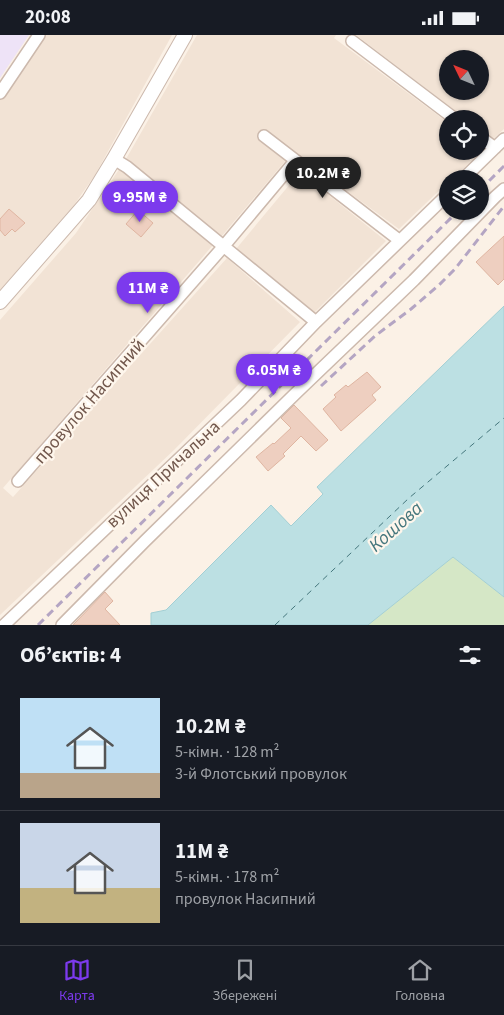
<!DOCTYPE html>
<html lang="uk">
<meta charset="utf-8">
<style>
body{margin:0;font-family:"Source Sans 3",sans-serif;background:#20242c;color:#f1f3f6;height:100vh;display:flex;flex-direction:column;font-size:19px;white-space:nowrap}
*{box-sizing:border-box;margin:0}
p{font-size:16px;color:#9ea1a6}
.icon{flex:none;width:28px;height:28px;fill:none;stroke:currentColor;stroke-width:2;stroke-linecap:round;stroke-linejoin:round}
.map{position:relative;height:590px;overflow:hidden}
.drawer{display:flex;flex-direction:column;background:#171b24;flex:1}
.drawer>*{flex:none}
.needle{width:32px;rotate:313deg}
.buttons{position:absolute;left:439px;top:15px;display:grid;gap:10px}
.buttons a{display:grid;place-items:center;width:50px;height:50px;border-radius:50%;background:#171b24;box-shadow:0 1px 4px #0004;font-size:25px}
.price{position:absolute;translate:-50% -42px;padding:0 11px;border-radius:18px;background:#7c3aed;color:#fff;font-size:16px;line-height:32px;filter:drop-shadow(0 1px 2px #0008)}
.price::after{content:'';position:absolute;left:50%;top:30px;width:15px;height:11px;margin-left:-8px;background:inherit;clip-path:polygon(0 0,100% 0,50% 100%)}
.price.current{background:#222;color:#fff}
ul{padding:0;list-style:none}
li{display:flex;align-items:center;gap:15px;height:125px;padding:0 20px}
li+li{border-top:1px solid #363941}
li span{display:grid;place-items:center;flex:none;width:140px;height:100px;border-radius:0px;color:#555}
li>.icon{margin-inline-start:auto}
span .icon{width:60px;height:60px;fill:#fffc;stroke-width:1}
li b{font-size:21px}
h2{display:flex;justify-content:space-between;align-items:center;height:60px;padding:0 20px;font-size:21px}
.status{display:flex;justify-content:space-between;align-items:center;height:35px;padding:0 25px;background:#171b24;direction:ltr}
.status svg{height:14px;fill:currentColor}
.menu{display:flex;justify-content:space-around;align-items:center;height:70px;border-top:1px solid #363941;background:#171b24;font-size:14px;color:#9ea1a6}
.menu a{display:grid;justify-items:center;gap:2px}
.menu .current{color:#7c3aed}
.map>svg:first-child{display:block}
</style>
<div class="status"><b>20:08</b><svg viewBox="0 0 49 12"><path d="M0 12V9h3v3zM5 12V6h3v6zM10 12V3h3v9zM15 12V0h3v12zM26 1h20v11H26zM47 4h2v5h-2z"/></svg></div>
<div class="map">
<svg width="504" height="590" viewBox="0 0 504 590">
<rect width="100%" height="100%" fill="#fbf1e6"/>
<!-- residential -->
<path fill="#f2e3d5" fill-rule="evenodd" d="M43,0H172L95,140L74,170L0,255V64Z
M197,0H336L334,3L447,87L448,116H480V111L484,114L452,144H448L447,148L399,194L263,95L258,101L286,125L221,202L126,124Z
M356,0H504V94L493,104L480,94V84H466ZM448,24H480V56H448Z
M120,133L213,210L3,453L13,462L227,223L300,287L174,415L0,580V285L76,198Z
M300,137L386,206L314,278L236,214Z"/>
<!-- education -->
<path fill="#eee3f7" d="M0,0H29L0,43Z"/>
<!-- green -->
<path fill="#d5e7c6" d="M453,522L504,562V590H368Z"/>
<!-- water -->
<path fill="#bce0e3" stroke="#a3cfd4" d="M504,271V562L453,522L368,590H151V578L166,575L271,470L291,491L323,459L317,452Z"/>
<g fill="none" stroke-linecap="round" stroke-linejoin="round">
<!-- ferry -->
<path stroke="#45777d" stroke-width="1" stroke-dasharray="6 5" stroke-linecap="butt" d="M275,590L409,463L504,383"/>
</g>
<!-- building -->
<path fill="#eecfc0" stroke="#dfb5a1" d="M9,174L25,188L15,197L12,194L5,201L0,195V184Z
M138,175L153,188L141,202L126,189Z
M504,201V244L498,250L476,227Z
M367,337L381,352L372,360L376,365L341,396L323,374L336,362L334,360L346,350L348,352Z
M294,370L328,405L316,416L301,401L283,419L285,421L268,436L256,422L273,408L274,409L291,393L281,383Z
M105,557L113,566L105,574L120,590H73Z"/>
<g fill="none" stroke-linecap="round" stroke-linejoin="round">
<defs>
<path id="minor" d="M352,6L455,84
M0,58L39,0
M264,101L399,205
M480,102L495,113
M114,124L127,132L316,287
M463,144L504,104
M18,446L223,212L295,126
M4,590L241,365L316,287L448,159
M62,590L145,506L297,357L414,245L495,162L504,154"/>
<path id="tertiary" d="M0,267L89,165L114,124L185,0"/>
</defs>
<!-- minor casing -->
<use href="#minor" stroke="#ccb9ad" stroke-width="14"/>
<!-- tertiary casing -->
<use href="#tertiary" stroke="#ccb9ad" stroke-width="16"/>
<!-- minor -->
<use href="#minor" stroke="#fff" stroke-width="11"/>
<!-- tertiary -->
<use href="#tertiary" stroke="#fff" stroke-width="14"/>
<!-- rail -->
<path stroke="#b4a5c3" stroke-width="3" stroke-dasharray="8 5" stroke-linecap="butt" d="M480,155L504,131
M321,351L375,301L411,274L439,250L455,234L504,171
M38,590L458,176"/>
</g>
<g text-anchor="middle" stroke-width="4.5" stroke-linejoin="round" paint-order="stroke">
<!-- street labels -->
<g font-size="18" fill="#72584d" stroke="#fef6ec">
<text transform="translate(89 366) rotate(-49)" y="6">провулок Насипний</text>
<text transform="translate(163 439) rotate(-43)" y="6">вулиця Причальна</text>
</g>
<!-- water labels -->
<g font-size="19" font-style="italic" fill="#45777d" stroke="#fef6ec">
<text transform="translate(395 491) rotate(-42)" y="7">Кошова</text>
</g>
</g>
</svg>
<div class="buttons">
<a><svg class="needle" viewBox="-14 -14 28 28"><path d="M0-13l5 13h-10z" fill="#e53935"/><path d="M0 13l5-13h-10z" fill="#9ea1a6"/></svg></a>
<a><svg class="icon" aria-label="locate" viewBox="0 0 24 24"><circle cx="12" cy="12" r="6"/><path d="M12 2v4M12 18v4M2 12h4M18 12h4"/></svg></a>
<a><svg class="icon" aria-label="layers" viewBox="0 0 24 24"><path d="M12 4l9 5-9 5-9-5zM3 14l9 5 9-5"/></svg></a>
</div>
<b class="price current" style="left:323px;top:164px">10.2M ₴</b>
<b class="price" style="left:140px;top:188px">9.95M ₴</b>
<b class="price" style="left:148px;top:279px">11M ₴</b>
<b class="price" style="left:274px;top:361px">6.05M ₴</b>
</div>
<section class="drawer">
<h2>Об’єктів: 4<svg class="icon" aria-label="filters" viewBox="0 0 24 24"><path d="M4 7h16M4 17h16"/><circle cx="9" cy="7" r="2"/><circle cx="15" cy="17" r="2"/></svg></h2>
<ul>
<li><span style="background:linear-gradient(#bfe0f5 75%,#b9a48a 0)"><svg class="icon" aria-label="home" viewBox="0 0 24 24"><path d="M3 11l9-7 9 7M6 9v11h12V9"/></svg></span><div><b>10.2M ₴</b><p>5-кімн. · 128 m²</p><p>3-й Флотський провулок</p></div></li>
<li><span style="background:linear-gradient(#c9d6e8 65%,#c2b280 0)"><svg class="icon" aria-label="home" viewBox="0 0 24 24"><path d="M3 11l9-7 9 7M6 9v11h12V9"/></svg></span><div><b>11M ₴</b><p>5-кімн. · 178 m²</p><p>провулок Насипний</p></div></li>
</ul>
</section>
<nav class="menu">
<a class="current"><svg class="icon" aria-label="map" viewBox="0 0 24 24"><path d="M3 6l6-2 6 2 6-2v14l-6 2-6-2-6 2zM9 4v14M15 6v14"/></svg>Карта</a>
<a><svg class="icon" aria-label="saved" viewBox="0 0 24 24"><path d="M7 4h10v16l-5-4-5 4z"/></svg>Збережені</a>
<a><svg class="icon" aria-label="home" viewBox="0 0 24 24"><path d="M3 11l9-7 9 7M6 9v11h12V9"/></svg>Головна</a>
</nav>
